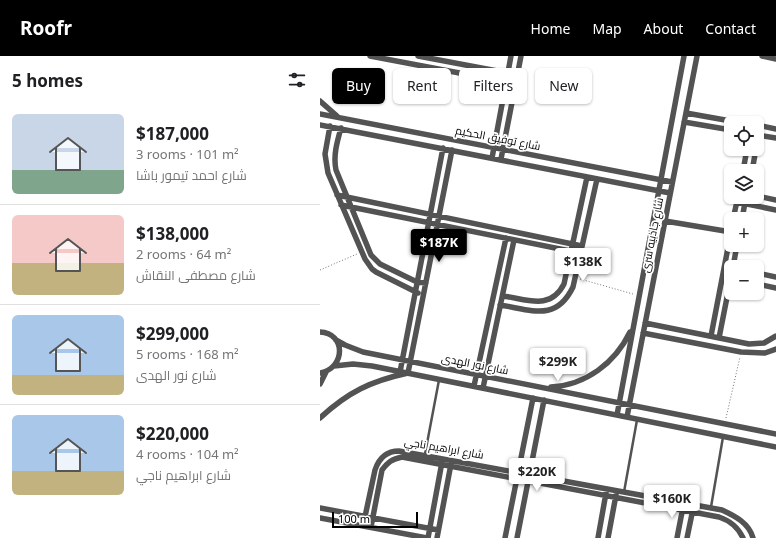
<!DOCTYPE html>
<meta charset="utf-8">
<style>
body{margin:0;font-family:"Noto Sans",Cairo,sans-serif;background:#f2f2f2;color:#202124;height:100vh;display:flex;flex-direction:column;font-size:15px;white-space:nowrap}
*{box-sizing:border-box;margin:0}
p{font-size:13px;color:#757577}
.icon{flex:none;width:22px;height:22px;fill:none;stroke:currentColor;stroke-width:2;stroke-linecap:round;stroke-linejoin:round}
.map{position:relative;flex:1;overflow:hidden}
.drawer{display:flex;flex-direction:column;background:#fff;width:320px}
.drawer>*{flex:none}
.hud{position:absolute;left:12px;top:12px;width:380px;height:36px;display:flex;gap:8px}
.tools{position:absolute;left:404px;top:60px;display:grid;gap:8px}
.tools a{display:grid;place-items:center;width:40px;height:40px;border-radius:6px;background:#fff;box-shadow:0 1px 3px #0004;font-size:20px}
.scale{position:absolute;left:12px;bottom:10px;width:86px;box-sizing:border-box;padding-left:4px;border:2px solid #000;border-top:0;font-size:11px;line-height:14px;white-space:nowrap;color:#000;-webkit-text-stroke:3px #fff;paint-order:stroke}
.price{position:absolute;translate:-50% -34px;padding:0 9px;border-radius:4px;background:#fff;color:#222;font-size:13px;line-height:26px;filter:drop-shadow(0 1px 2px #0008)}
.price::after{content:'';position:absolute;left:50%;top:24px;width:12px;height:9px;margin-left:-6px;background:inherit;clip-path:polygon(0 0,100% 0,50% 100%)}
.price.on{background:#000;color:#fff}
ul{padding:0;list-style:none}
li{display:flex;align-items:center;gap:12px;height:100px;padding:0 12px}
li+li{border-top:1px solid #e0e0e0}
li span{display:grid;place-items:center;flex:none;width:112px;height:80px;border-radius:6px;color:#555}
li>.icon{margin-inline-start:auto}
span .icon{width:48px;height:48px;fill:#fffc;stroke-width:1}
li b{font-size:17px}
h2{display:flex;justify-content:space-between;align-items:center;height:48px;padding:0 12px;font-size:17px}
.tag{padding:0 14px;border-radius:6px;background:#fff;box-shadow:0 1px 3px #0004;font-size:14px;line-height:36px}
.tag.on{background:#000;color:#fff}
header{display:flex;align-items:center;gap:24px;box-sizing:border-box;height:56px;padding:0 20px;background:#000;color:#fff}
header strong{font-size:19px}
nav{display:flex;gap:22px;margin-inline-start:auto;font-size:14px}
main{display:flex;flex:1;min-height:0}
.map>svg:first-child{display:block}
</style>
<header>
<strong>Roofr</strong>
<nav><a>Home</a><a>Map</a><a>About</a><a>Contact</a></nav>
</header>
<main>
<section class="drawer">
<h2>5 homes<svg class="icon" aria-label="filters" viewBox="0 0 24 24"><path d="M4 7h16M4 17h16"/><circle cx="9" cy="7" r="2"/><circle cx="15" cy="17" r="2"/></svg></h2>
<ul>
<li><span style="background:linear-gradient(#c9d6e8 70%,#7fa58c 0)"><svg class="icon" aria-label="home" viewBox="0 0 24 24"><path d="M3 11l9-7 9 7M6 9v11h12V9"/></svg></span><div><b>$187,000</b><p>3 rooms · 101 m²</p><p>شارع احمد تيمور باشا</p></div></li>
<li><span style="background:linear-gradient(#f6c9c9 60%,#c2b280 0)"><svg class="icon" aria-label="home" viewBox="0 0 24 24"><path d="M3 11l9-7 9 7M6 9v11h12V9"/></svg></span><div><b>$138,000</b><p>2 rooms · 64 m²</p><p>شارع مصطفى النقاش</p></div></li>
<li><span style="background:linear-gradient(#a9c7e8 75%,#c2b280 0)"><svg class="icon" aria-label="home" viewBox="0 0 24 24"><path d="M3 11l9-7 9 7M6 9v11h12V9"/></svg></span><div><b>$299,000</b><p>5 rooms · 168 m²</p><p>شارع نور الهدى</p></div></li>
<li><span style="background:linear-gradient(#a9c7e8 70%,#c2b280 0)"><svg class="icon" aria-label="home" viewBox="0 0 24 24"><path d="M3 11l9-7 9 7M6 9v11h12V9"/></svg></span><div><b>$220,000</b><p>4 rooms · 104 m²</p><p>شارع ابراهيم ناجي</p></div></li>
</ul>
</section>
<div class="map">
<svg width="456" height="482" viewBox="0 0 456 482">
<rect width="100%" height="100%" fill="#fff"/>
<g fill="none" stroke-linecap="round" stroke-linejoin="round">
<!-- path -->
<path stroke="#757575" stroke-width="1" stroke-dasharray="1 2" stroke-linecap="butt" d="M0,214L37,198
M260,223L313,238
M406,362L420,301"/>
<!-- lane -->
<path stroke="#535353" stroke-width="2.5" d="M105,398L119,324
M304,436L317,364
M391,451L403,381"/>
<!-- street -->
<path stroke="#535353" stroke-width="5.5" d="M50,0L187,26
M98,0L188,17
M442,0L456,3
M0,45L17,60
M366,57L422,67
M0,58L352,126
M364,66L411,74
M0,69L350,137
M437,69L456,73
M10,70L5,98L8,117L45,203L52,213L56,216L98,237
M21,72C17,86 13,100 16,114L51,199L60,208L97,226L106,227
M437,79L456,82
M437,87L439,79
M172,102L191,0
M181,103L201,0
M423,115L427,93
M432,115L436,93
M17,139L262,190
M437,140L456,144
M417,146L456,154
M21,149L260,197
M413,163L418,141
M422,163L426,141
M345,165L411,176
M413,211L417,189
M437,217L456,221
M437,228L456,232
M183,240C207,243 230,255 244,228L267,121
M180,249C212,254 236,266 253,231L277,123
M325,267L429,288L444,287L456,280
M0,276C26,277 26,312 0,317
M323,277L421,296L445,297L456,293
M391,280L411,176
M399,282L411,221
M16,284L25,289L43,296L456,378
M14,310L33,308L52,310L456,391
M80,316L123,92
M0,328L6,316
M154,330L186,182
M231,331C266,329 295,307 310,276
M163,332L194,184
M297,359L364,0
M307,361L377,0
M0,362C28,336 51,325 88,317L132,94
M0,452L118,474
M0,462L107,482
M43,470L55,414C59,402 66,395 79,395L402,454C415,460 429,467 433,482
M51,471L62,414C68,406 72,403 82,401L399,461C411,465 418,471 423,482
M108,482L122,406
M117,482L131,408
M185,482L213,342
M197,482L224,344
M278,482L286,437
M288,482L296,439
M357,482L363,451
M367,482L373,453"/>
</g>
<g text-anchor="middle" stroke-width="3.5" stroke-linejoin="round" paint-order="stroke">
<!-- street labels -->
<g font-size="11" fill="#000" stroke="#fff">
<text transform="translate(178 82) rotate(11)" y="4">شارع توفيق الحكيم</text>
<text transform="translate(332 179) rotate(-79)" y="4">شارع جاذبيه سرى</text>
<text transform="translate(155 308) rotate(11)" y="4">شارع نور الهدى</text>
<text transform="translate(124 392) rotate(10)" y="4">شارع ابراهيم ناجي</text>
</g>
</g>
</svg>
<div class="tools">
<a><svg class="icon" aria-label="locate" viewBox="0 0 24 24"><circle cx="12" cy="12" r="6"/><path d="M12 2v4M12 18v4M2 12h4M18 12h4"/></svg></a>
<a><svg class="icon" aria-label="layers" viewBox="0 0 24 24"><path d="M12 4l9 5-9 5-9-5zM3 14l9 5 9-5"/></svg></a>
<a>+</a>
<a>−</a>
</div>
<div class="scale">100 m</div>
<b class="price on" style="left:119px;top:207px">$187K</b>
<b class="price" style="left:263px;top:226px">$138K</b>
<b class="price" style="left:238px;top:326px">$299K</b>
<b class="price" style="left:217px;top:436px">$220K</b>
<b class="price" style="left:352px;top:463px">$160K</b>
<div class="hud">
<a class="tag on">Buy</a>
<a class="tag">Rent</a>
<a class="tag">Filters</a>
<a class="tag">New</a>
</div>
</div>
</main>
